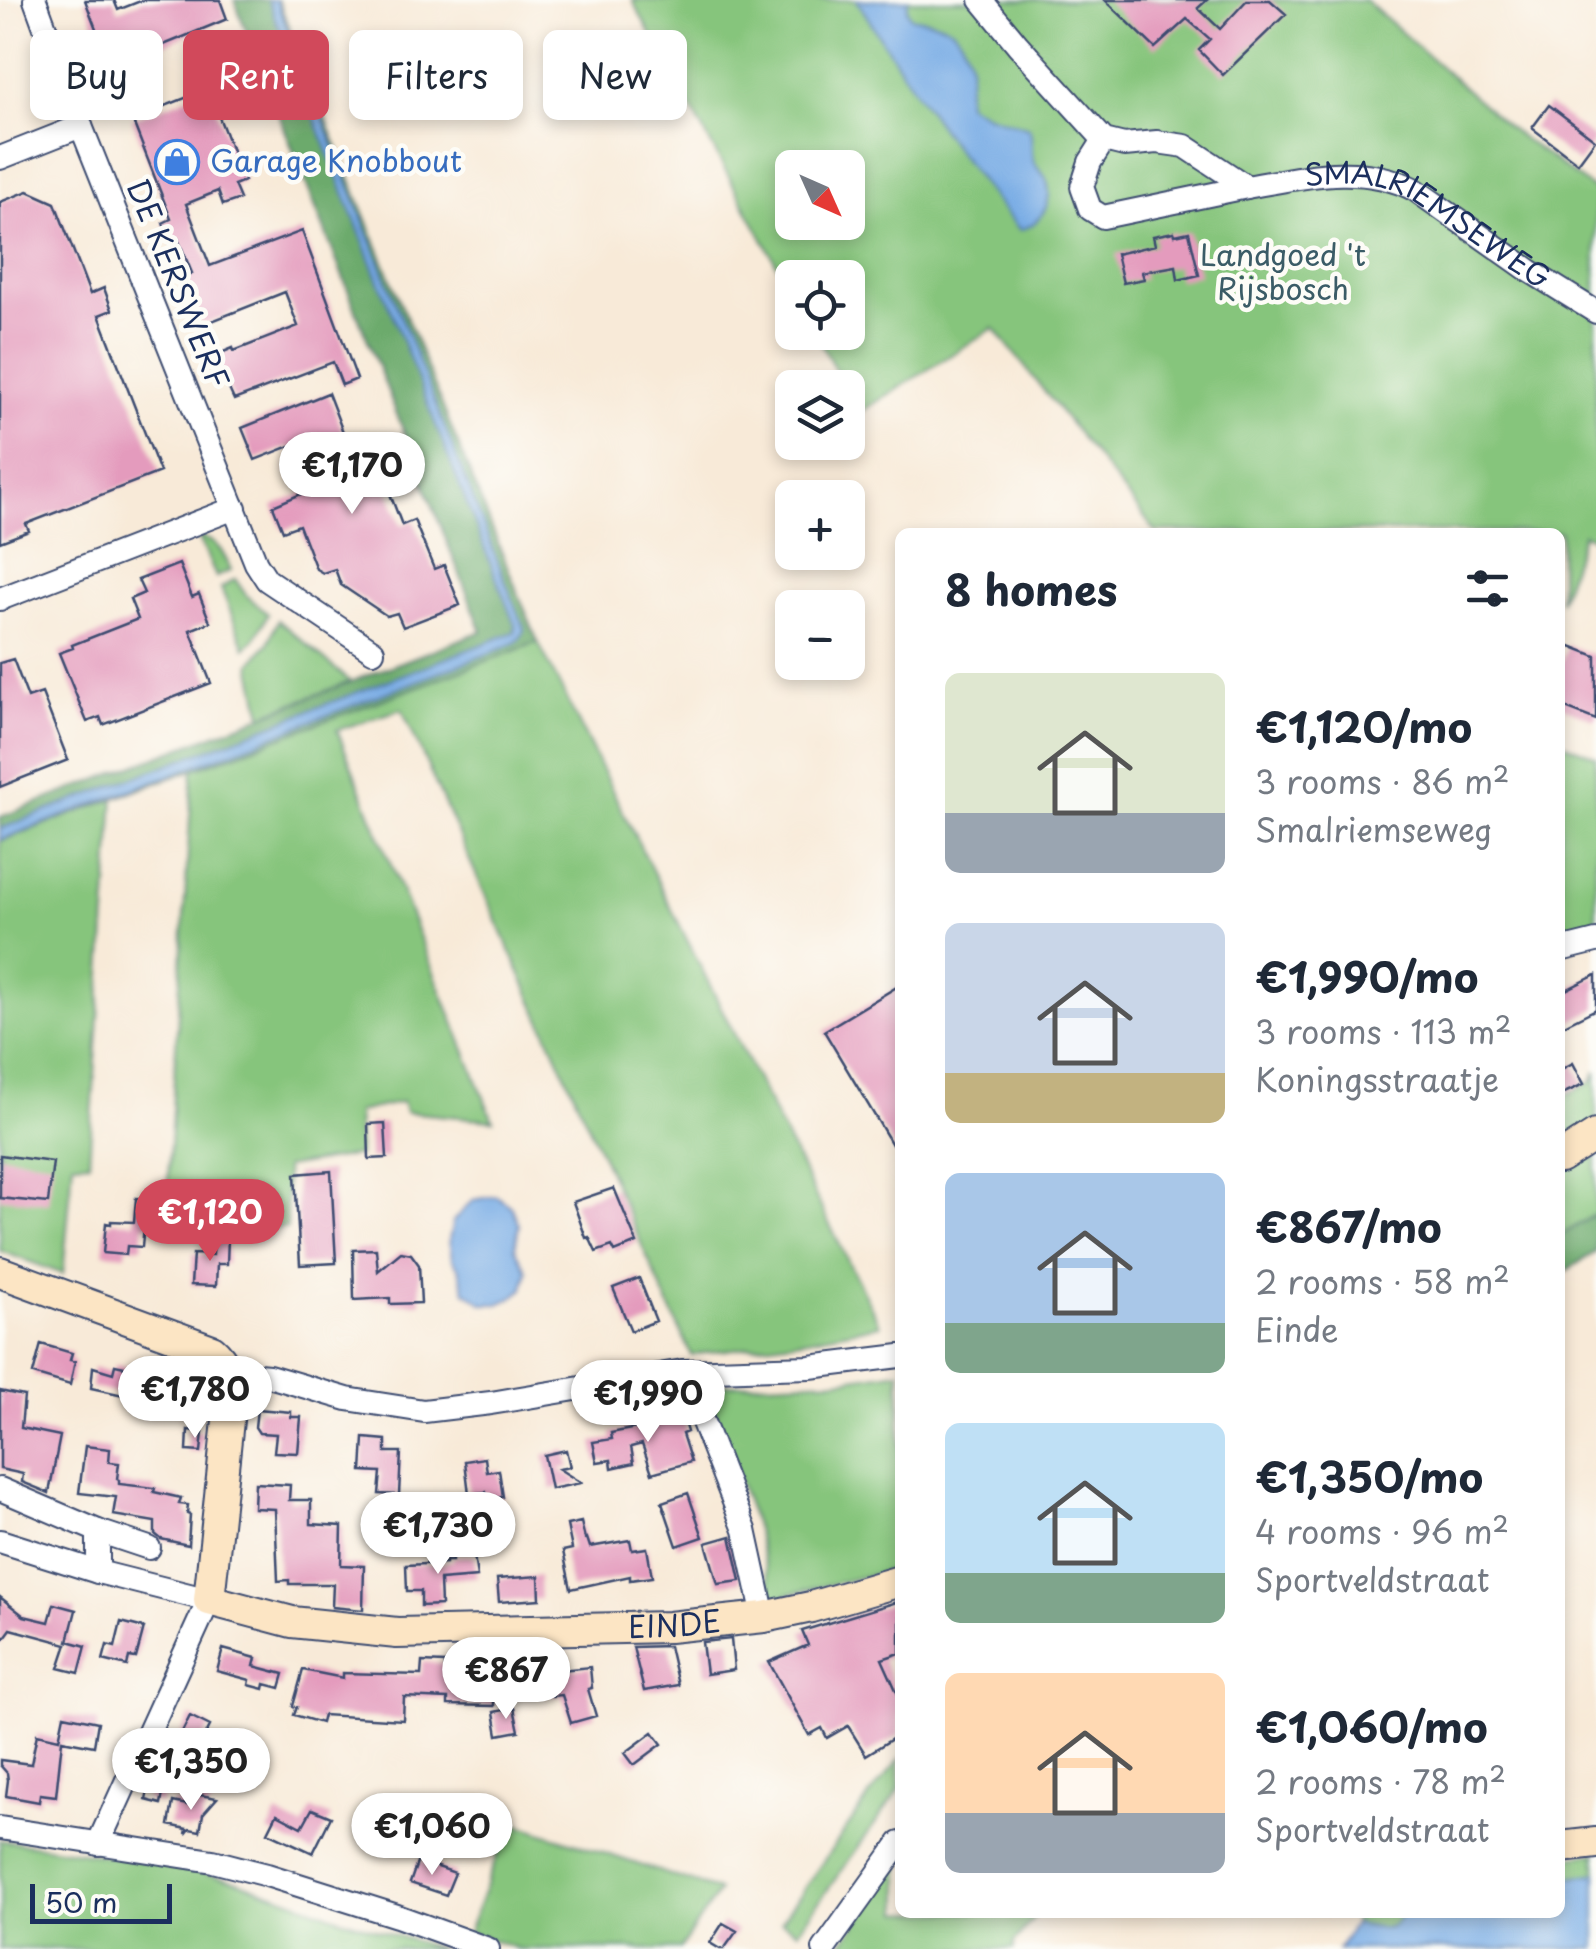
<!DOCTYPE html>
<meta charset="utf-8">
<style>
body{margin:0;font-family:"Playpen Sans",sans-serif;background:#f6f6f7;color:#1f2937;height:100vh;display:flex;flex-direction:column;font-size:38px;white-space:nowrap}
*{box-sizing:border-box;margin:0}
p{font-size:32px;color:#747a83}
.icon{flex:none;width:55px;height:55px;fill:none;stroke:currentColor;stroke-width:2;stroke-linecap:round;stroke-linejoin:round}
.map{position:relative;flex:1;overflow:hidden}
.sheet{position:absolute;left:895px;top:528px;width:670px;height:1390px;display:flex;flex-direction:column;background:#fff;border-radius:15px;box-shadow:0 5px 15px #0003}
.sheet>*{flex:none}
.hud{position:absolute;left:30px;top:30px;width:715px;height:90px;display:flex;gap:20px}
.needle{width:65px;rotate:135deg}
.buttons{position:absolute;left:775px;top:150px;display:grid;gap:20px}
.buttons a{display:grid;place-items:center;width:90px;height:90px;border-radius:15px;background:#fff;box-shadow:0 5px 15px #0003;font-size:50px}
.scale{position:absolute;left:30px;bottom:25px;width:142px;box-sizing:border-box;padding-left:10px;border:5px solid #1b2f5e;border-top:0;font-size:28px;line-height:35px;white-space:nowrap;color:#1b2f5e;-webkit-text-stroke:8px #fdfcf7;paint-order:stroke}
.price{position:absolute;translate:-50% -85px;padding:0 22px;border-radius:35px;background:#fff;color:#222;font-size:32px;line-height:65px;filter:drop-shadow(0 2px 5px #0008)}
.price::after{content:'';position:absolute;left:50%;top:60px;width:30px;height:22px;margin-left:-15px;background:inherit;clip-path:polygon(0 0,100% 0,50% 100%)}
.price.active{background:#d1495b;color:#fff}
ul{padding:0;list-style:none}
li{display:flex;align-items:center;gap:30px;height:250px;padding:0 50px}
li span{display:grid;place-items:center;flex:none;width:280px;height:200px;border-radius:15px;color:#555}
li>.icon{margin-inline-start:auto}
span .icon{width:120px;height:120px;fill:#fffc;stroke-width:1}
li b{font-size:42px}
h2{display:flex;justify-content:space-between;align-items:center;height:120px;padding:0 50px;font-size:42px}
.pill{padding:0 35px;border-radius:15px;background:#fff;box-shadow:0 5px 15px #0003;font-size:35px;line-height:90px}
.pill.active{background:#d1495b;color:#fff}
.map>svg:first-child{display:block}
</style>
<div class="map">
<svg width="1596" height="1949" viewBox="0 0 1596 1949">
<rect width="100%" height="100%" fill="#fdfcf7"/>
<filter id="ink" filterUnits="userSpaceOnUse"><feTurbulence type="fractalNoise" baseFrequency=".01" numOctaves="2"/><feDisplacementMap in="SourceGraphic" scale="20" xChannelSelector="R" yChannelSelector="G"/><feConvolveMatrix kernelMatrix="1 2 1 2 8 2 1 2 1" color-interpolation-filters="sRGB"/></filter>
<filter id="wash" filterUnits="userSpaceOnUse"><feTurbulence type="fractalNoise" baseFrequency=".0048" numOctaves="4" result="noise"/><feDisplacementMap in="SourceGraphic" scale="40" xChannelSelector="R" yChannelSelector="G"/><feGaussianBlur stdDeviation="2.25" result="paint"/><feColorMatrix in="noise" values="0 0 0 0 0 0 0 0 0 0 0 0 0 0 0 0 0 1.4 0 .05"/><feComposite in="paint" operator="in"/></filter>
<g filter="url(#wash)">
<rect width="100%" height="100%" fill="#f8ead8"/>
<!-- green -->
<path fill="#86c57c" stroke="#507a6d" stroke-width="2.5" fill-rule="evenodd" d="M632,0H1365L1514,132L1596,191V539L1583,534L1560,601V532H1156L994,328L859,413L848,392V388L845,387L815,333L848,332V278H792V292ZM792,168H848V222H792Z
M198,536C219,542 223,552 231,570L216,577Z
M235,579L246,595L268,614L254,640L245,648L221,588Z
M278,620L351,682L262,715L251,664L268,643Z
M538,642L880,1325L808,1339L691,1355L402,709L337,730L493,1120L405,1112L402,1102L357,1112L359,1155L285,1167L287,1228L165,1227L193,769Z
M1560,742L1596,756V928L1560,936Z
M114,798L89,1162L73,1163L63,1274L0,1251V841Z
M1596,1071V1125L1560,1148V1098L1592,1082Z
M1596,1143V1252L1560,1274V1169Z
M900,1371V1566L883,1572L773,1598L756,1529L706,1385L838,1380Z
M900,1759V1789L798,1931L781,1921L870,1795Z
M510,1822L719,1891L680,1949H518L468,1932Z
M0,1840L169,1865L238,1881L341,1918L440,1949H0Z
M1596,1853V1874L1560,1878V1858Z
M900,1863V1912L1038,1913L1014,1943V1949H838Z
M1356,1913H1402C1392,1936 1376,1927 1354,1924Z"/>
<!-- forest -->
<path fill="#6caa6c" stroke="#446c65" stroke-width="2.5" d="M234,0H278L538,642L0,841V817L482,631Z
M1596,1214V1252L1560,1274V1236Z"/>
<!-- water -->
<path fill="#78ace5" stroke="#4a6ea2" stroke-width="2.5" d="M268,0H276L524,629C521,641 514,644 503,648L0,840V829L515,632V625Z
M857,0H908L907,11L911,17C923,20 940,21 951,28C962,37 972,58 970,72C969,84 965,91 967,104L987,115L1029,128C1034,141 1030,149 1033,160C1035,168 1043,171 1046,179C1055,201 1041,224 1020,230C959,159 906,80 857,0Z
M497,1196L512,1207L519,1225L515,1248L527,1271L523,1289L512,1298L499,1304H483L465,1291L459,1269L452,1259L449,1240L453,1221L473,1200Z
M1596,1874V1949H1338L1354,1924C1376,1927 1392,1936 1402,1913L1560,1912V1878Z"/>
<g id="blocks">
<!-- building -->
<path fill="#e49bbd" d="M85,0H114L118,10L143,0H220L227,19L127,60L131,70L113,77L119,94L97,103L83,70L108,60Z
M1105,0H1207L1198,8L1220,29L1247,0H1270L1286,14L1223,75L1199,50L1210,39L1187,19L1155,48Z
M208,89L244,181L234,185L240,199L223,205L218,191L186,204L210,266L302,231L357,379L342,385L333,362L234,400L214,356L233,348L234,351L298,326L285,292L202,325L183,277L192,273L178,239L170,243L163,223L171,219L132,119Z
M1549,105L1595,140L1578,163L1532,128Z
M28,191L55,203L90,294L104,288L112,310L99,315L160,472L26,524L29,531L0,542V202Z
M1174,232L1175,235L1189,232L1199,275L1178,280L1176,266L1142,272L1144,279L1123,283L1116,254L1155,245L1153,236Z
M328,393L358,471L378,463L402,525L414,520L434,569L444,565L460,605L403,627L397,613L387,616L341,585L335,569L323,573L316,569L299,525L283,531L273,506L308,491L290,446L255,460L242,428Z
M179,564L192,597L199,594L210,622L190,630L211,683L103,725L100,717L87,722L59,653L73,648L72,645L138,619L130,599L144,593L138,580Z
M1568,645L1596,656V720L1560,706V666Z
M13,659L28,698L42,693L68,760L0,787V663Z
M1596,975V1009L1560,1027V993Z
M900,985V1158L824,1031Z
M1573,1063L1584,1084L1560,1095V1070Z
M385,1123L387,1158L369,1159L368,1124Z
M0,1155L53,1162L48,1203L0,1198Z
M331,1171L336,1263L300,1265L295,1174Z
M614,1188L637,1243L615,1252L612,1246L596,1252L589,1237L586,1238L573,1202Z
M136,1198L151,1199L150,1225H144L142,1247L127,1246L126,1255L103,1253L106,1223L111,1224V1221L134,1222Z
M214,1236L228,1237L227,1264H217L216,1286L191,1285L193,1254L213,1255Z
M376,1249L378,1271L401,1252L411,1254L419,1265L421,1303L390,1304V1298L354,1300L353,1250Z
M639,1278L656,1321L631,1331L613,1288Z
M41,1344L72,1353L70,1360L75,1361L70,1385L33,1374Z
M115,1365L134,1369L132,1379L141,1381L137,1398L91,1388L93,1367L113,1373Z
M172,1376L202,1382L196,1410L166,1404Z
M0,1391L24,1396L21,1428L60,1436L49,1493L22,1482L23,1474L0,1469Z
M257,1409L291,1412V1417H301L298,1453L274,1452L276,1434L259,1433L255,1427Z
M681,1412L687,1432L682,1434L691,1462L652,1473L642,1444L631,1447L634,1463L612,1468L611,1460L597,1462L593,1442L612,1439L611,1433L656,1424L655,1420Z
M188,1430L203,1432L201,1452L187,1451Z
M364,1438L386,1440V1452H401L399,1495L379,1494L381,1472L362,1471Z
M85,1446L110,1449L109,1462L119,1463L117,1479L119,1480V1484L155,1488L154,1492L181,1498L179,1504L188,1505L187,1514L190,1515L188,1545L161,1539L155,1534V1522L113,1515L116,1497L79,1493Z
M566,1450L570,1467L559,1469L581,1483L551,1489L544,1455Z
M485,1458L487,1472L499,1470L503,1497L487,1500L486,1492L469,1494L465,1461Z
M255,1483L290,1485L289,1500H311V1524L342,1526L341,1565L364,1566L363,1610L332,1607L333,1584H289V1580L278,1581L275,1509L254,1508Z
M688,1493L703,1537L677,1546L662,1502Z
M581,1522L585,1539L587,1538L590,1547L630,1540L632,1550L647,1548L652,1577L630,1580V1576L571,1589L563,1551L572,1549L567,1525Z
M731,1536L741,1581L718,1584L706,1543Z
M474,1555L477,1577L440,1580L441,1605L421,1606V1591H407L406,1565L446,1563V1561H452V1557Z
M539,1576L540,1599L499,1602L497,1579Z
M0,1597L24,1616L49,1622L54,1604L76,1610L68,1641L86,1646L79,1673L59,1668L67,1644L11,1629L0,1644Z
M900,1601V1653L882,1659L900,1699V1734L866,1755L848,1726L827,1738L822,1728L809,1735L769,1662L808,1645L802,1631Z
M121,1622L144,1628L136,1658L129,1657L127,1666L103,1660L107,1645L115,1647Z
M731,1639L734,1670L706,1674L702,1642Z
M669,1646L678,1685L644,1691L633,1647Z
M223,1649L256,1658L254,1666L284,1674L280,1688L265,1684L264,1689L249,1685L250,1680L217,1671Z
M422,1662L445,1663V1669L494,1671V1706L448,1705V1699L404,1697L403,1720L323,1715L321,1723L294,1715L297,1707L293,1706L303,1670L343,1678V1673L421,1675Z
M590,1667L592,1688L588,1689L596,1716L571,1723L562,1695L552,1696L550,1674L561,1672V1670Z
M514,1708L519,1731L498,1735L494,1712Z
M64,1715L98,1722L94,1746L62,1740L56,1796L40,1794L39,1802L6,1796L8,1780L7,1773L0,1765V1760L31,1764L37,1734L59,1739Z
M190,1716L210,1726L195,1756L200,1759L193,1775L175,1766L183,1751L175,1746Z
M653,1732L662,1744L634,1765L625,1753Z
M151,1775L166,1778L161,1804L146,1800Z
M194,1794L217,1798L203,1814L200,1831L190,1829L186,1834L187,1829L169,1825L173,1802L192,1806Z
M312,1809L331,1817L313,1853L268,1832L277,1814L302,1827Z
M418,1860L455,1873L446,1895L410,1883Z
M723,1923L737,1931L724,1949H720L710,1943Z"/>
</g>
</g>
<g filter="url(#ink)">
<use href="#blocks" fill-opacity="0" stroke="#3c4b70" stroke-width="2.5"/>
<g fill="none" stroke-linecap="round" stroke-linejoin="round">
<defs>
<g id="street">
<path d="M35,0L81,126L256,563L267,580L373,651"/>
<path id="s1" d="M981,0L1018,45L1104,140L1124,145L1157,142L1185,146L1247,187C1304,177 1360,162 1414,189L1530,271L1596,312"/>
<path d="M1104,140L1090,162L1082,187L1090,209L1103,217L1247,187"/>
<path d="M0,158L81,126"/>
<path d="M0,599L235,508"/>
<path d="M1560,950L1596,941"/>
<path d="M683,1371L745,1530L764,1617"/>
<path d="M229,1377L247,1374L269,1376L347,1399L424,1411L491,1403L683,1371L810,1367L900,1356"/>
<path d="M0,1489L98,1531V1572"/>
<path d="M98,1531L149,1548"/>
<path d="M0,1541L98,1572L209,1600L98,1844"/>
<path d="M0,1828L213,1861L267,1875L397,1916L488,1949"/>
<path d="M824,1949L900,1843"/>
</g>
<g id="secondary">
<path d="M1560,1158L1596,1135"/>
<path id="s2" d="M0,1272L212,1350C225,1361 230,1375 231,1392L209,1600L292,1622L397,1633L669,1627L764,1617L811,1607L900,1581"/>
<path d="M1560,1847L1596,1843"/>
</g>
</defs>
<!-- street casing -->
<use href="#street" stroke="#3c4b70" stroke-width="26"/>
<!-- secondary casing -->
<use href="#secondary" stroke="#3c4b70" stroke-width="34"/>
<!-- street -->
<use href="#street" stroke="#fff" stroke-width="22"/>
<!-- secondary -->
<use href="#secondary" stroke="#fce5c4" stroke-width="30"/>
</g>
</g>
<!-- icons -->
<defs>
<symbol id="shop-ring" viewBox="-11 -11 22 22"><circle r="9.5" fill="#fdfcf7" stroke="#3f7fe0" stroke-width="1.5"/><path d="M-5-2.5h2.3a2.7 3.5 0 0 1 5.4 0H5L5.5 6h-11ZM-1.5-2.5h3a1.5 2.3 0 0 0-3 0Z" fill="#3f7fe0"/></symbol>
</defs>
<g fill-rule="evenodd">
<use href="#shop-ring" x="152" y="137" width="50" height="50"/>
</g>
<g text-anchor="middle" stroke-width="9" stroke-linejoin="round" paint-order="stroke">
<!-- shop labels -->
<g font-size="30" fill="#366cbe" stroke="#fdfcf7" text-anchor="start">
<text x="210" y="172">Garage Knobbout</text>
</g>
<!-- street labels -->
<g font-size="30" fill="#1b2f5e" stroke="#fdfcf7">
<text dy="10" stroke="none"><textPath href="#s1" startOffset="538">SMALRIEMSEWEG</textPath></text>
<text transform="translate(177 284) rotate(68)" y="10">DE KERSWERF</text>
<text dy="10" stroke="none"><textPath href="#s2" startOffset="952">EINDE</textPath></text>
</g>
<!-- park labels -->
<g font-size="30" fill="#3b5c67" stroke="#fdfcf7">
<text x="1283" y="266">Landgoed 't<tspan x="1283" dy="34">Rijsbosch</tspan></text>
</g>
</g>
</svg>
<div class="buttons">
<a><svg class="needle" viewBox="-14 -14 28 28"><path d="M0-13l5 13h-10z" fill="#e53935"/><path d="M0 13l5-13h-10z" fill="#747a83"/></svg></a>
<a><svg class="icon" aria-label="locate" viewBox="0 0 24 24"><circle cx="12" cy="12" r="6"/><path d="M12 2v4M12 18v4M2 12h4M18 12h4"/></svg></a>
<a><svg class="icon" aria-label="layers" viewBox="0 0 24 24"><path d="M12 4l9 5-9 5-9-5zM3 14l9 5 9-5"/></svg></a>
<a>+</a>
<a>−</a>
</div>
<div class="scale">50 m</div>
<b class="price" style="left:352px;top:517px">€1,170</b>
<b class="price active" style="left:210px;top:1264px">€1,120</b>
<b class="price" style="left:195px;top:1441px">€1,780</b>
<b class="price" style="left:648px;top:1445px">€1,990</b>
<b class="price" style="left:438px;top:1577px">€1,730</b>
<b class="price" style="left:506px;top:1722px">€867</b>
<b class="price" style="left:191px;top:1813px">€1,350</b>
<b class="price" style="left:432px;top:1878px">€1,060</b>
<div class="hud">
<a class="pill">Buy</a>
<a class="pill active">Rent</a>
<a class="pill">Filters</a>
<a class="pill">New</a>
</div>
<section class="sheet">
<h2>8 homes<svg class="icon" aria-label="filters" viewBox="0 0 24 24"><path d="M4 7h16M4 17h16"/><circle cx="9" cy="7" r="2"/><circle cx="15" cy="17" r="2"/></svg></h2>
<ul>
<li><span style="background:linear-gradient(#dfe7d0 70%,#9aa5b1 0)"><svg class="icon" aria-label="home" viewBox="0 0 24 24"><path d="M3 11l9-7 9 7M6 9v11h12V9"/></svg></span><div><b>€1,120/mo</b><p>3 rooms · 86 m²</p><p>Smalriemseweg</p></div></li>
<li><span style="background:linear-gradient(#c9d6e8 75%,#c2b280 0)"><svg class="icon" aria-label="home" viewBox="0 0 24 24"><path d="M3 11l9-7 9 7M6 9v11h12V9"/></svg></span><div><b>€1,990/mo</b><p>3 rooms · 113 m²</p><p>Koningsstraatje</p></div></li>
<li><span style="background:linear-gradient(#a9c7e8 75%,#7fa58c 0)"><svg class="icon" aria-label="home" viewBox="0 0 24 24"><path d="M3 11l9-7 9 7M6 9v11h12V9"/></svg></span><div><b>€867/mo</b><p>2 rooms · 58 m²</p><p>Einde</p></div></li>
<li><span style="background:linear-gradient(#bfe0f5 75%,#7fa58c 0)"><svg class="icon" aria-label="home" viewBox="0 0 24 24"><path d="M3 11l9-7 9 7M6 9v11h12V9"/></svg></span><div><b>€1,350/mo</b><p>4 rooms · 96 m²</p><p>Sportveldstraat</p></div></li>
<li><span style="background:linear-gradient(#ffd9b3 70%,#9aa5b1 0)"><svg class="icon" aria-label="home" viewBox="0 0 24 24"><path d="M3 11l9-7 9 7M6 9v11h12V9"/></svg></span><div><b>€1,060/mo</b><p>2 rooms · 78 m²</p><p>Sportveldstraat</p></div></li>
</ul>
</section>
</div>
